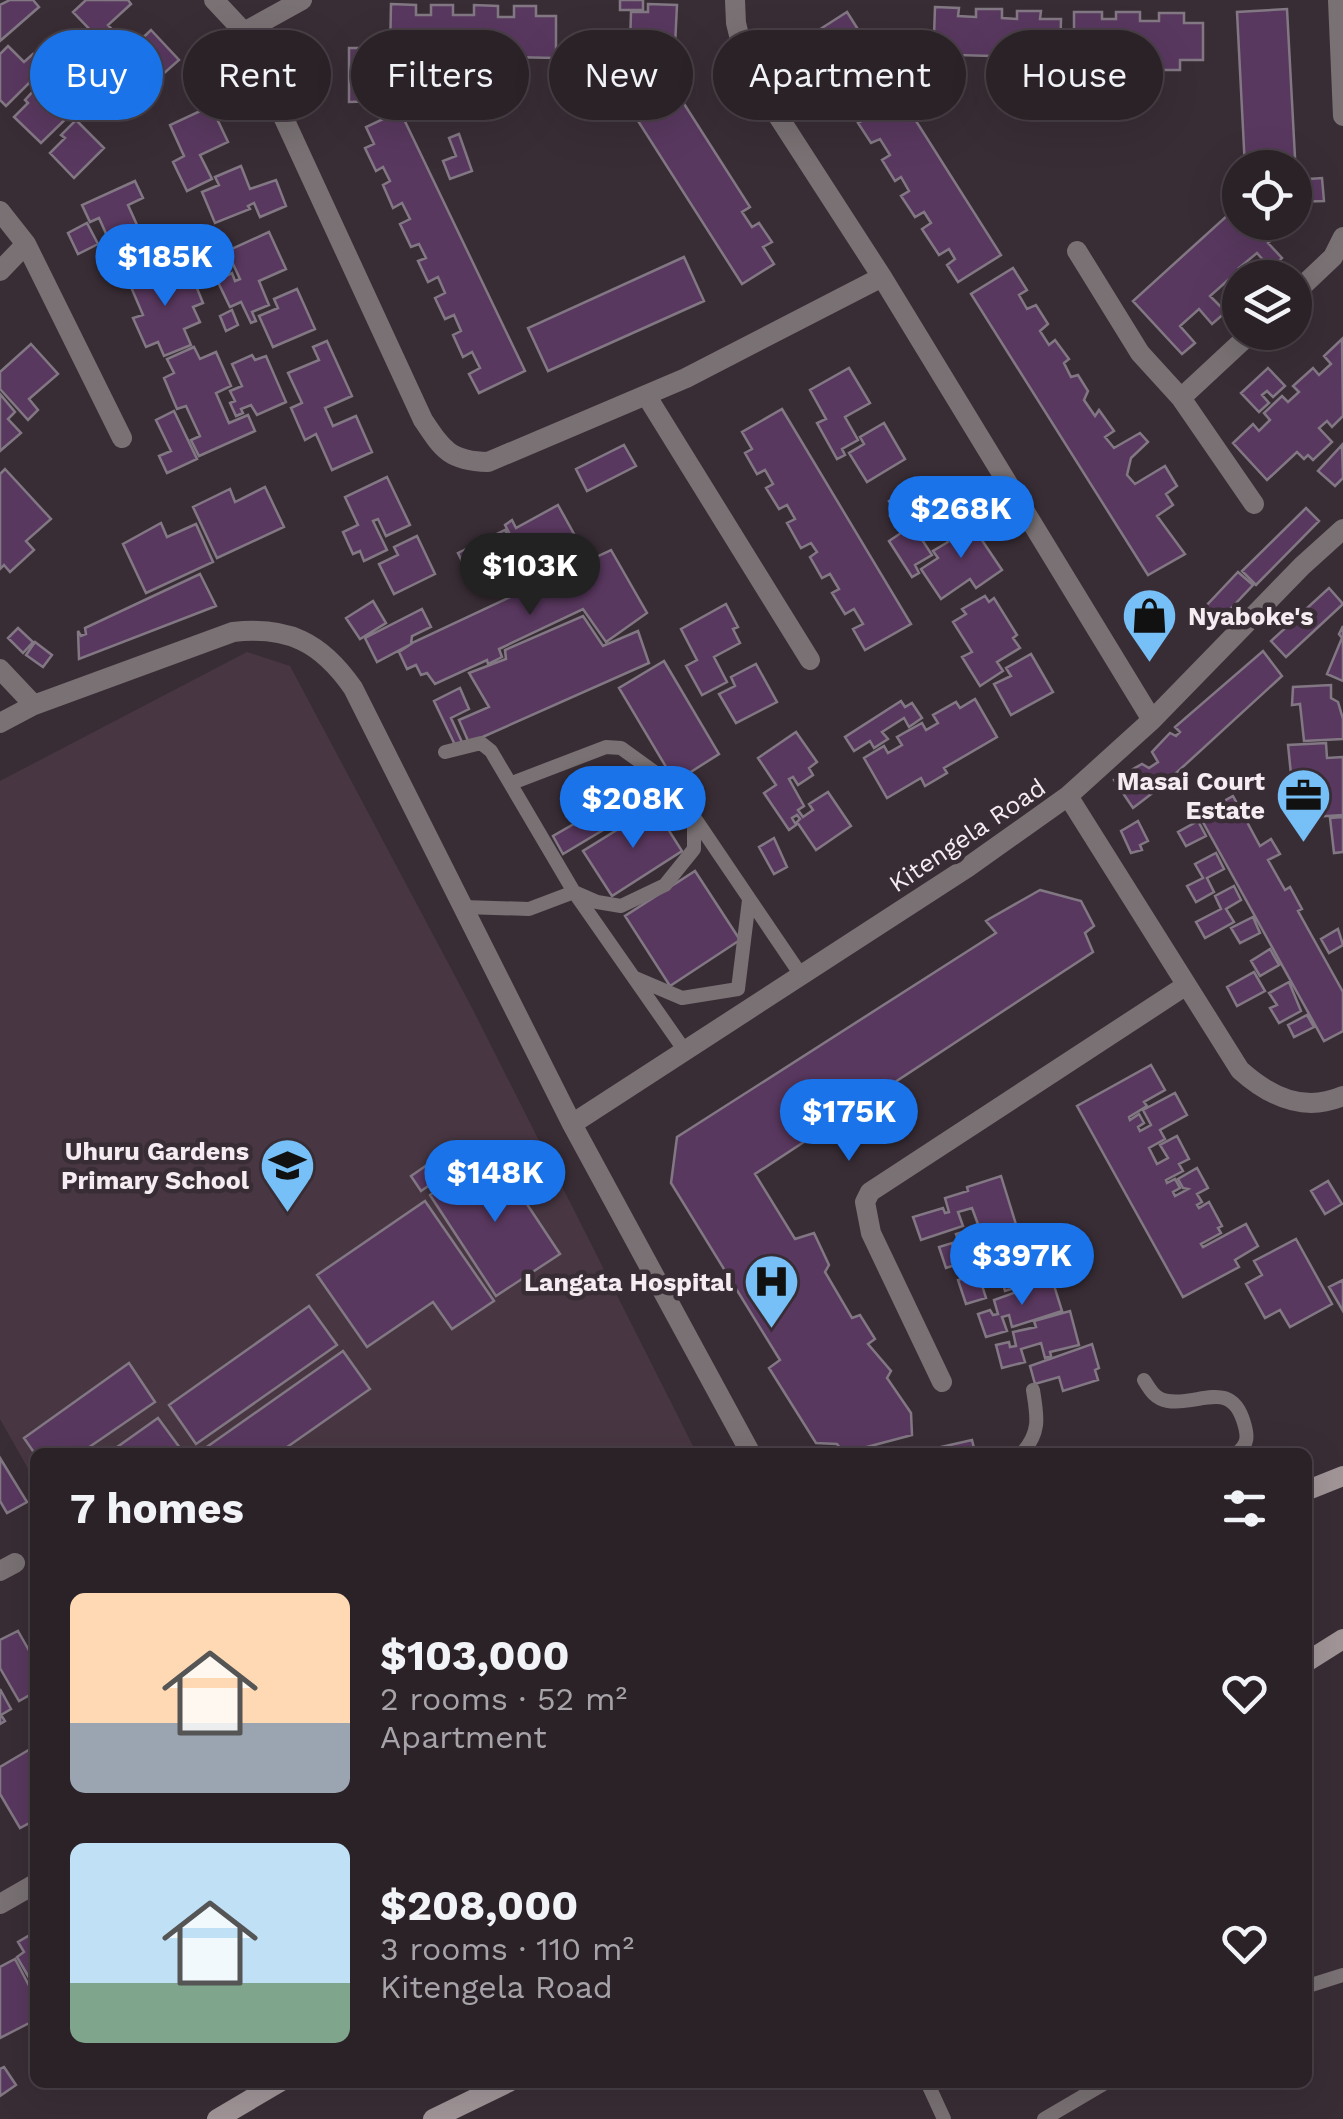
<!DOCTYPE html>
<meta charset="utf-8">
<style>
body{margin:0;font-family:"Work Sans",sans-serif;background:#372f34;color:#f1f3f6;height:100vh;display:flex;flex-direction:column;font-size:38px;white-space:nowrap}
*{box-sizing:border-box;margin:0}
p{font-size:32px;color:#a6a4a8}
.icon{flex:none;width:55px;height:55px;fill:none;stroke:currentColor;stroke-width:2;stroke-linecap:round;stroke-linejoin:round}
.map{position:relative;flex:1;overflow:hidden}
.sheet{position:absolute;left:30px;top:1448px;width:1282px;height:640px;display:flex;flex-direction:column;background:#2b2228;border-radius:15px;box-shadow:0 10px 40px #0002,0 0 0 2px #473f45}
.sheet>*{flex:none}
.guide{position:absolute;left:30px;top:30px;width:1285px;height:90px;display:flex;gap:20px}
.tools{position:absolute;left:1222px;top:150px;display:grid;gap:20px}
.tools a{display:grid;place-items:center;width:90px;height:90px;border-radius:50%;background:#2b2228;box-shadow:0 10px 40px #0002,0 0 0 2px #473f45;font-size:50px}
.price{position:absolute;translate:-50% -85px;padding:0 22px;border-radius:35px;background:#1a73e8;color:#fff;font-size:32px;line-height:65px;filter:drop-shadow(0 2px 5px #0008)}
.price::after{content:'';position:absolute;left:50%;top:60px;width:30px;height:22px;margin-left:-15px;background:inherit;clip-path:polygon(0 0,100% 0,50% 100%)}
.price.on{background:#222;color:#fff}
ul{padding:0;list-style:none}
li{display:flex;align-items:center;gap:30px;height:250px;padding:0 40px}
li span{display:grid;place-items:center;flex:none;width:280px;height:200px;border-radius:15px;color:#555}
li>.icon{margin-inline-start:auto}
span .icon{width:120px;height:120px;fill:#fffc;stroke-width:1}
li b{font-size:42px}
h2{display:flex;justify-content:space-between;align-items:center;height:120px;padding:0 40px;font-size:42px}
.chip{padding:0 35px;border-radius:45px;background:#2b2228;box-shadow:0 10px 40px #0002,0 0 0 2px #473f45;font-size:35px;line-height:90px}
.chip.on{background:#1a73e8;color:#fff}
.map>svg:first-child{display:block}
</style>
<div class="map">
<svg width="1343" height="2119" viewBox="0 0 1343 2119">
<rect width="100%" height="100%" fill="#392d35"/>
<!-- built -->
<path fill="#483742" d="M247,652L290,666L472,1008L696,1452H35V1481L0,1419V781Z"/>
<!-- building -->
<path fill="#59385f" stroke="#827884" stroke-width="2.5" d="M10,0H33L39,7L0,41V5Z
M86,0H128L131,4L108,25L130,49L115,63L123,71L116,77L85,44L95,35L73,12Z
M620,0H643V10H620Z
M391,4L416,5V15H431V5H453V15H474V5L498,6V17H514V6H536V16H556V58L455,56V62H430V54L390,55Z
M648,4L677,5L675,46H630L631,12H648Z
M935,7L959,8L958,16L976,17V9H1002V18L1017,19V11H1041L1040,19H1061L1060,58L958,55V65H933Z
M1287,9L1296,176H1295V168H1245L1237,12Z
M847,12L1001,255L958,282L947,265L955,259L949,249L939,255L922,229L931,223L924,212L915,217L901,196L909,191L901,177L895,181L882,160L890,155L880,139L871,143L858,123L867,118L858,104L851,109L839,90L847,86L838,72L828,78L815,57L826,50L814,33Z
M1074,12H1102V19H1116V12H1140V21H1159V13H1184V23H1203V60H1180V70H1156V59H1137V68H1116V57H1098V68H1074Z
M151,30L179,60L145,90L123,67L139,53L133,47Z
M8,46L24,62L33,54L47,68L65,49L81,65L67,80L79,92L74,97L81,104L41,143L14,117L28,103L25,100L36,88L30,82L6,106L0,100V54Z
M349,48H384V101L349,102Z
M672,85L750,207L742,212L752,227L759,223L772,242L763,247L774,264L742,284L631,110Z
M211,106L228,142L200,155L212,179L187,191L173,162L184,156L170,125Z
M400,111L525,371L479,393L469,374L480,368L472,352L463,357L453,335L461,331L454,315L445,319L435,298L445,293L438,277L428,282L418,261L426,258L419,244L411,247L400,224L410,219L402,203L393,208L383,185L390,181L383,167L376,171L365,148L374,144L366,127Z
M76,120L104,148L74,178L50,153L65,138L61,135Z
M459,134L472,171L450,179L443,161L456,156L449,138Z
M241,166L250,189L276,180L286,206L260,217L254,203L248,206L250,209L215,223L202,192L219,185L215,177Z
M1322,178L1324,201L1295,202V180Z
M135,181L143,198L128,205L142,236L159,229L172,258L118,283L104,253L113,249L99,218L90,222L82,205Z
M1240,204V222L1290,223L1268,243L1282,258L1271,269L1257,253L1239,268L1248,278H1240V294L1228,280L1210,296L1226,312L1212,324L1199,309L1180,326L1195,343L1182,354L1133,301Z
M87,223L98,244L78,254L68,233Z
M195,230L201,243L175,255L169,241Z
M269,232L286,269L259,281L269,305L252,312L256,321L251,323L241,302L230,307L217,280L232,273L235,281L240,279L227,251Z
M684,257L704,301L548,371L528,328Z
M164,265L170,279L177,276L182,286L194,281L203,303L193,307L200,322L184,329L191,345L164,356L158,342L146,347L133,318L143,315L128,280Z
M1013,268L1027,290L1019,295L1027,309L1036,305L1048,324L1040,331L1049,345L1055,340L1069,359L1064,363L1071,377L1078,375L1088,391L1084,400L1095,416L1099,410L1114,431L1105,437L1114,448L1140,433L1148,442L1131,458L1127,475L1135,484L1165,466L1177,486L1166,494L1173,505L1157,516L1185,554L1148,575L971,294Z
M297,289L315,329L273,347L259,316L278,308L274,299Z
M232,310L238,325L226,331L220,316Z
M1342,339L1343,416L1332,427L1327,421L1319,428L1332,442L1313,460L1308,455L1304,459L1297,452L1267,480L1233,443L1253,424L1259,431L1270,420L1264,413L1282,396L1288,402L1299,392L1293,386L1313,368L1319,375L1331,364L1324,356Z
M327,341L352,396L325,408L333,426L356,416L372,452L332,470L316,434L305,440L291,408L302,403L288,373L319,360L313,347Z
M31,344L58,374L29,399L38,410L28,420L0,389V372Z
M194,347L200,359L216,352L231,386L216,393L229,423L248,415L255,431L199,456L191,440L200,436L186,406L177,409L164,378L174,373L167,359Z
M252,355L255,360L266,356L286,402L257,415L251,405L241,409L243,413L236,416L230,403L235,401L230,391L242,386L232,364Z
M849,368L870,403L845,417L858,440L842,449L845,455L837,459L817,423L826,419L810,390Z
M1268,368L1285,386L1273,397L1267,391L1262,395L1269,403L1259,412L1241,393Z
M0,394L15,412L8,419L21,433L0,451Z
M782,409L911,624L865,650L853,629L863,624L854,609L845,614L832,593L839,589L830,574L822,578L810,557L817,552L811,543L801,548L787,523L795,519L787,505L779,509L766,488L773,484L765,470L757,474L745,453L752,449L742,432Z
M174,411L197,459L167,473L159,456L171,451L156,420Z
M884,423L905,459L867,482L849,453L864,444L860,437Z
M624,445L636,466L587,491L576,469Z
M1342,445L1343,478L1335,486L1318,471Z
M5,469L51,519L26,541L34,550L10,572L4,565L0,569V474Z
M387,477L410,525L386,536L378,519L373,521L387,550L364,561L360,551L353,554L343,532L358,525L345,497Z
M922,481L945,515L917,532L932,555L915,565L919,573L912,577L889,541L901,533L890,516L897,512L889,501Z
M265,487L284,527L217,558L193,507L230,489L235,502Z
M558,505L579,543L545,562L535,544L520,553L505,525L512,520L516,528Z
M1306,508L1319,521L1256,585L1242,571Z
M967,518L1002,570L976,588L970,579L941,599L921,569L938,558L933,551L948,542L942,534Z
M161,523L167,537L196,524L213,562L146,593L123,544Z
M505,530L532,585L512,595L504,579L477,592L458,553Z
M417,536L435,574L394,594L379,564L398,555L394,547Z
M611,550L647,613L606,642L583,609L499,649L502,657L488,664L487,660L435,684L427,673L421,675L416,665L407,669L399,652L414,642Z
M1238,572L1253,585L1219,621L1205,607Z
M200,574L216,606L79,659L78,631L81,636L86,634L85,628Z
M1329,588L1343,604L1286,657L1271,641Z
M985,596L989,602L994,598L1017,635L1013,638L1020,648L997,662L1003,671L980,686L962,657L972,652L953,622L966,614L962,609Z
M373,601L386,623L360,639L346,618Z
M726,604L738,627L733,629L740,643L714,657L727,682L702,695L686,666L697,660L681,629Z
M422,609L431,627L412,636L411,644L377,662L365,638Z
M583,616L603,646L638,631L649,663L469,743L459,720L489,707L469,673L506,659L505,650Z
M1343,626V681L1327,674L1342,638L1339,634Z
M18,628L33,642L23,653L8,638Z
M35,642L52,655L43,667L26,655Z
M1263,651L1282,676L1163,785L1133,808L1114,780L1142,764L1149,768L1158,762L1152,752L1170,733L1176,736L1180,732L1175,727Z
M1031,654L1053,692L1011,715L994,684L1011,676L1006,668Z
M664,661L719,754L675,782L619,688Z
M756,664L777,702L736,723L719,694L735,686L731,677Z
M1331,685V698L1338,702L1343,719V739L1304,741L1300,704L1292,705L1293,687Z
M460,688L469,709L451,718L462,742L455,745L434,701Z
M975,699L997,737L944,768L947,773L925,786L921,778L887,798L864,758L884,746L888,753L902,745L897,737L922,723L926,730L938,723L933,715L956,702L960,708Z
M901,701L905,707L912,703L922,718L909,727L904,718L882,732L888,739L874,748L870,741L854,751L845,737Z
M796,732L817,762L809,768L813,775L798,785L793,777L789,779L804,806L798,810L803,817L813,810L809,804L828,792L851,826L816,850L797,822L800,819L797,815L792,818L796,825L789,830L764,793L776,785L758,758Z
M1326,743L1327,758L1343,757V815L1312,817L1308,783L1292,784L1288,745Z
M642,796L649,806L617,826L610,816Z
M1233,796L1260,846L1271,839L1280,854L1268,860L1285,890L1290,887L1302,909L1298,911L1343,992V1031L1324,1041L1199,815Z
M654,807L682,851L612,896L583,851Z
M593,813L603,830L563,854L553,836Z
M1343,817V852L1334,853L1330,818Z
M1138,821L1148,841L1140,845L1142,850L1131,853L1121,831Z
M1198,821L1206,836L1186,846L1178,832Z
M774,838L787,867L774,874L759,847Z
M1216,853L1224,869L1207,878L1214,892L1196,902L1187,886L1203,878L1195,864Z
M695,871L740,940L670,986L625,916Z
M1234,886L1241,900L1226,909L1234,922L1205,938L1196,922L1221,909L1215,896Z
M1040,890L1081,901L1094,926L1085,933L1093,952L755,1174L795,1239L814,1233L829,1265L825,1272L852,1318L860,1315L875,1339L868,1344L891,1371L887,1378L911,1413L912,1435L848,1452H843L837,1444L816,1443L769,1368L780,1360L671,1183L677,1137L996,933L986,921L989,919Z
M1253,917L1260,933L1240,943L1231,928Z
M1338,929L1343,945L1329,953L1321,939Z
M1270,949L1279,965L1260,976L1251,961Z
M1254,972L1265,991L1237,1006L1227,987Z
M1289,982L1301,1011L1279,1023L1270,1008L1277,1005L1269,993Z
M1307,1015L1314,1027L1294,1037L1288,1025Z
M1151,1065L1165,1090L1144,1102L1147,1106L1129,1117L1130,1120L1139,1114L1144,1123L1138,1127L1140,1131L1151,1125L1143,1110L1175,1093L1187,1115L1160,1130L1165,1139L1149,1148L1157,1164L1168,1158L1160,1145L1177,1136L1189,1159L1179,1164L1183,1171L1166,1180L1167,1183L1175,1179L1180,1188L1173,1192L1175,1196L1188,1189L1183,1188L1178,1179L1197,1168L1208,1188L1197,1194L1202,1202L1197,1205L1199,1208L1209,1202L1222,1226L1218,1228L1221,1233L1201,1244L1203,1247L1246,1224L1258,1246L1235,1260L1239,1267L1183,1297L1077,1106Z
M493,1153L560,1254L496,1296L430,1195Z
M427,1165L437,1180L421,1191L411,1176Z
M1001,1176L1023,1247L986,1258L982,1244L965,1250L968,1261L946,1268L939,1247L952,1243L953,1248L960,1246L956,1234L979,1227L972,1208L958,1212L963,1226L921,1240L913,1217L943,1208L945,1213L949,1212L945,1198L968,1191L967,1187Z
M1328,1181L1342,1204L1325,1214L1311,1191Z
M425,1201L494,1301L452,1329L433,1302L367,1347L317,1275Z
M1296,1239L1332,1304L1290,1327L1280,1310L1265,1318L1246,1284L1262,1275L1254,1261Z
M1031,1247L1041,1280L1005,1291L1001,1276L981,1282L986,1298L966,1304L958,1280L970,1276L972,1282L978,1280L975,1268Z
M1052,1279L1062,1311L1012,1327L1009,1315L1002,1317L1007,1331L986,1337L978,1314L990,1310L993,1315L998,1314L994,1300Z
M1343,1280V1311L1329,1287Z
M309,1306L337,1345L196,1444L169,1405Z
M1070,1311L1079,1345L1050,1352L1051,1356L1045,1358L1041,1343L1021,1349L1025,1362L1002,1368L996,1345L1009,1342L1010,1347L1016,1346L1013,1332L1036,1327L1034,1321Z
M1092,1344L1099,1368L1095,1370L1098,1380L1063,1391L1059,1377L1035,1384L1030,1366Z
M343,1351L370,1389L280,1452L201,1451Z
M129,1363L155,1402L82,1452L35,1454L24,1438Z
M158,1418L183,1452H115L113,1450Z
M972,1440L975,1452H919Z
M0,1458L27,1502L7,1513L0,1501Z
M18,1631L35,1661V1692L19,1701L0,1668V1640Z
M0,1689L11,1709L1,1715L5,1721L0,1724Z
M32,1748L35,1754V1820L20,1828L0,1794V1767Z
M35,1932V1988L17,1957L24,1952L18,1942Z
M15,1959L35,1997V2020L0,2038V1967Z
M4,2067L16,2085L0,2096V2069Z"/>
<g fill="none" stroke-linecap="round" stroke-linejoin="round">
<!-- lane -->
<path stroke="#797173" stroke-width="14" d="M445,752L481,743L491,751L574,892L685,1051
M512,783L606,747L621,748L664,779L694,817L801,975
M463,907L529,909L574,892L597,902L621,906L665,885L694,849V818
M635,978L682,998L738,989L749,900
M1144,1380C1150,1390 1155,1399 1168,1401C1199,1406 1231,1378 1244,1423C1248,1436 1248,1444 1238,1452
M1023,1452C1041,1431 1037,1416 1033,1390
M1308,1986L1343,1975
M927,2082L944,2119
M1044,2119L1107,2082"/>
<!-- street -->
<path stroke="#797173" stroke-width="20" d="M214,0L244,32L423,420C443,450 450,461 488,462L686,378L882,277
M735,0L736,23L747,68L882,277L1152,720
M1338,0L1343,116
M244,32L302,0
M0,211L26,244L122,438
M1077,251L1140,353L1181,398L1254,504
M0,271L26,244
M1295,293L1333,257L1343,237
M646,395L810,660
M1181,398L1252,332
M0,669L34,705
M0,723L34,705L233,632C288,626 321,642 353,688L572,1124L750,1452
M1068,796L1240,1070C1270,1097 1304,1113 1343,1096
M572,1124L968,867L1068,796L1152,720L1302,566L1343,529
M942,1382L871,1233L865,1202L870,1192L1185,986
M0,1571L15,1563
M0,1904L35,1884"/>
<!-- secondary -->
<path stroke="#a19598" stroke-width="20" d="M1308,1490L1343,1476
M1308,1661L1343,1639
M217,2119L280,2082
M433,2119L509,2082"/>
</g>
<!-- icons -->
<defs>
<symbol id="shop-pin" viewBox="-11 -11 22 30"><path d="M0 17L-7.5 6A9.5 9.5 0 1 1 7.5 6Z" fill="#76c0f7" stroke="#392d35"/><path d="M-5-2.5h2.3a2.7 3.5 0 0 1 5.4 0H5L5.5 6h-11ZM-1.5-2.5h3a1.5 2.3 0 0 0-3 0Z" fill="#111"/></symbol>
<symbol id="office-pin" viewBox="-11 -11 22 30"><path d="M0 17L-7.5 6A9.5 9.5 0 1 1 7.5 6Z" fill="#76c0f7" stroke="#392d35"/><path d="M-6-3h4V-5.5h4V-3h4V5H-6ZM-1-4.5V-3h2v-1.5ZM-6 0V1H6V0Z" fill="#111"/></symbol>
<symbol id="school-pin" viewBox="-11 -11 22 30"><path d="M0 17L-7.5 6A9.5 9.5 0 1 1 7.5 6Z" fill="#76c0f7" stroke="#392d35"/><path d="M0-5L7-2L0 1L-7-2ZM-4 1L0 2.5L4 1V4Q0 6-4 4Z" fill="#111"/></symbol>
<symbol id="hospital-pin" viewBox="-11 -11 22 30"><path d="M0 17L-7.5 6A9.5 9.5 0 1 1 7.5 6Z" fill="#76c0f7" stroke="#392d35"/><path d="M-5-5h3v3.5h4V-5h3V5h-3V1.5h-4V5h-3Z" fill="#111"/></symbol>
</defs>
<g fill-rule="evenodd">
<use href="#shop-pin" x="1118" y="584" width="63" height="86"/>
<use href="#office-pin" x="1272" y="764" width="63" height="86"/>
<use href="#school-pin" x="256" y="1134" width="63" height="86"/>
<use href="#hospital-pin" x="740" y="1250" width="63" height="86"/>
</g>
<g text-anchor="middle" stroke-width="9" stroke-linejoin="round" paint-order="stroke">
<!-- poi labels -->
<g font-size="25" font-weight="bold" fill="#f4ecf1" stroke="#392d35" text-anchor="end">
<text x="1188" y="625" text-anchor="start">Nyaboke's</text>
<text x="1265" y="790">Masai Court<tspan x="1265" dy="29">Estate</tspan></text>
<text x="249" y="1160">Uhuru Gardens<tspan x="249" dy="29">Primary School</tspan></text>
<text x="733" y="1291">Langata Hospital</text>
</g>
<!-- street labels -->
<g font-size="25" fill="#f4ecf1" stroke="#392d35">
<text transform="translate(967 835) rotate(-34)" y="9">Kitengela Road</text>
</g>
</g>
</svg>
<div class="tools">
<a><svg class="icon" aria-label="locate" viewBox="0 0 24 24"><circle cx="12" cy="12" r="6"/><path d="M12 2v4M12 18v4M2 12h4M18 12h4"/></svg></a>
<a><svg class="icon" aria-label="layers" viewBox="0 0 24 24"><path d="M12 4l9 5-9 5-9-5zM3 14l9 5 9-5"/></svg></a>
</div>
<b class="price" style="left:165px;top:309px">$185K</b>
<b class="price" style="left:961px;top:561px">$268K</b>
<b class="price on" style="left:530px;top:618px">$103K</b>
<b class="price" style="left:633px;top:851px">$208K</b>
<b class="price" style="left:849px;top:1164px">$175K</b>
<b class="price" style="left:495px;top:1225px">$148K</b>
<b class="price" style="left:1022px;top:1308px">$397K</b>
<div class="guide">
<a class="chip on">Buy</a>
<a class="chip">Rent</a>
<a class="chip">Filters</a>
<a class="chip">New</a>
<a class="chip">Apartment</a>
<a class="chip">House</a>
</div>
<section class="sheet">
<h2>7 homes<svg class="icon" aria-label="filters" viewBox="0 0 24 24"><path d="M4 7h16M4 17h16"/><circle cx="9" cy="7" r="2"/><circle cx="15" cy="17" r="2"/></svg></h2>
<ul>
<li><span style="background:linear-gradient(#ffd9b3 65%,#9aa5b1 0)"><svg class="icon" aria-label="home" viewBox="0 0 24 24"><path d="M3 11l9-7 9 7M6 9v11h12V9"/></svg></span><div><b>$103,000</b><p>2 rooms · 52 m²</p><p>Apartment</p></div><svg class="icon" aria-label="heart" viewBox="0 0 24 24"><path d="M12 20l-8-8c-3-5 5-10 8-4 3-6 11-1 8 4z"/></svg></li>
<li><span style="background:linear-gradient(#bfe0f5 70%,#7fa58c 0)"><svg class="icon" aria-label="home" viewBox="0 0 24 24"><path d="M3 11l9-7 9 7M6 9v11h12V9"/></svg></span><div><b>$208,000</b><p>3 rooms · 110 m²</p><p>Kitengela Road</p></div><svg class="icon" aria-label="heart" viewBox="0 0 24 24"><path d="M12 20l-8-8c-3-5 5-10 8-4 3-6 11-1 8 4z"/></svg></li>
</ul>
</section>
</div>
